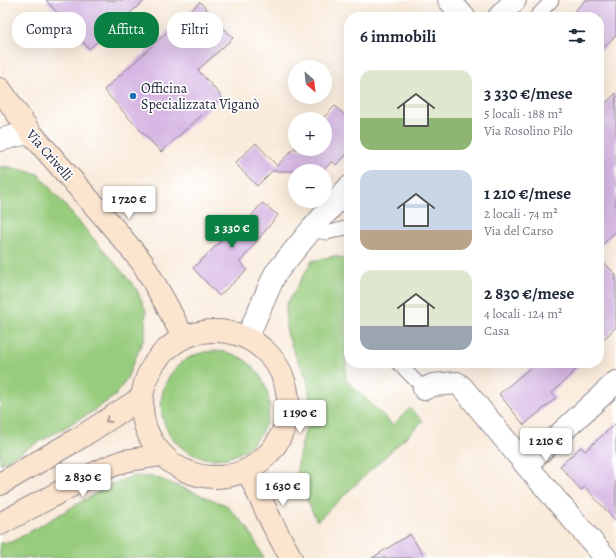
<!DOCTYPE html>
<html lang="it">
<meta charset="utf-8">
<style>
body{margin:0;font-family:Alegreya,serif;background:#f6f6f7;color:#1f2937;height:100vh;display:flex;flex-direction:column;font-size:15px;white-space:nowrap}
*{box-sizing:border-box;margin:0}
p{font-size:13px;color:#747a83}
.icon{flex:none;width:22px;height:22px;fill:none;stroke:currentColor;stroke-width:2;stroke-linecap:round;stroke-linejoin:round}
.map{position:relative;flex:1;overflow:hidden}
.details{position:absolute;left:344px;top:12px;width:260px;height:356px;display:flex;flex-direction:column;background:#fff;border-radius:16px;box-shadow:0 4px 16px #0002}
.details>*{flex:none}
.hud{position:absolute;left:12px;top:12px;width:272px;height:36px;display:flex;gap:8px}
.needle{width:26px;rotate:152deg}
.fabs{position:absolute;left:288px;top:60px;display:grid;gap:8px}
.fabs a{display:grid;place-items:center;width:44px;height:44px;border-radius:50%;background:#fff;box-shadow:0 4px 16px #0002;font-size:20px}
.price{position:absolute;translate:-50% -34px;padding:0 9px;border-radius:4px;background:#fff;color:#222;font-size:13px;line-height:26px;filter:drop-shadow(0 1px 2px #0008)}
.price::after{content:'';position:absolute;left:50%;top:24px;width:12px;height:9px;margin-left:-6px;background:inherit;clip-path:polygon(0 0,100% 0,50% 100%)}
.price.current{background:#0b8043;color:#fff}
ul{padding:0;list-style:none}
li{display:flex;align-items:center;gap:12px;height:100px;padding:0 16px}
li span{display:grid;place-items:center;flex:none;width:112px;height:80px;border-radius:12px;color:#555}
li>.icon{margin-inline-start:auto}
span .icon{width:48px;height:48px;fill:#fffc;stroke-width:1}
li b{font-size:17px}
h2{display:flex;justify-content:space-between;align-items:center;height:48px;padding:0 16px;font-size:17px}
.chip{padding:0 14px;border-radius:16px;background:#fff;box-shadow:0 4px 16px #0002;font-size:14px;line-height:36px}
.chip.current{background:#0b8043;color:#fff}
.map>svg:first-child{display:block}
</style>
<div class="map">
<svg width="616" height="558" viewBox="0 0 616 558">
<rect width="100%" height="100%" fill="#fff"/>
<filter id="ink" filterUnits="userSpaceOnUse"><feTurbulence type="fractalNoise" baseFrequency=".025" numOctaves="2"/><feDisplacementMap in="SourceGraphic" scale="8" xChannelSelector="R" yChannelSelector="G"/><feConvolveMatrix kernelMatrix="1 2 1 2 8 2 1 2 1" color-interpolation-filters="sRGB"/></filter>
<filter id="wash" filterUnits="userSpaceOnUse"><feTurbulence type="fractalNoise" baseFrequency=".012" numOctaves="4" result="noise"/><feDisplacementMap in="SourceGraphic" scale="16" xChannelSelector="R" yChannelSelector="G"/><feGaussianBlur stdDeviation="0.9" result="paint"/><feColorMatrix in="noise" values="0 0 0 0 0 0 0 0 0 0 0 0 0 0 0 0 0 1.4 0 .05"/><feComposite in="paint" operator="in"/></filter>
<g filter="url(#wash)">
<rect width="100%" height="100%" fill="#f9ebdb"/>
<!-- green -->
<path fill="#98cc7d" stroke="#5d775c" d="M0,167H10L38,174L136,288L146,311L145,336L127,378L115,396L87,415L0,464Z
M334,256L346,259V380L393,425L410,408L423,421L317,521L296,478L299,455L311,408L307,378L294,353L286,329V305L312,261Z
M161 405a54 54 0 1 1 108 0a54 54 0 1 1-108 0Z
M133,476L155,477L226,505L247,527L264,558H0V543L12,542L112,484Z"/>
<g id="blocks">
<!-- building -->
<path fill="#d6b6e3" d="M46,0H145L89,49Z
M585,0H616V35L599,53V17H569Z
M200,2L233,38L198,70L222,97L161,152L137,127L104,90Z
M616,93V231L599,248V110Z
M335,106L349,119V152L336,165L332,161L323,171H272L257,186L235,163L256,143L277,166L295,147V149H325V119H322Z
M262,203L278,215L240,262L247,270L219,296L193,268L220,242L208,229L219,216L238,232Z
M599,257L616,275V327L599,344Z
M536,363H583L552,393L556,398L524,425L499,394Z
M616,423V521L585,487L581,490L560,466L581,447L585,451Z
M410,534L425,558H372Z"/>
</g>
</g>
<g filter="url(#ink)">
<use href="#blocks" fill-opacity="0" stroke="#8e868b" stroke-width="1"/>
<g fill="none" stroke-linecap="round" stroke-linejoin="round">
<defs>
<path id="lane" d="M536,17L552,0
M311,230L327,233L349,227
M398,363L424,389"/>
<path id="street" d="M449,0L464,17
M499,17L515,0
M0,140L30,132
M247,338L275,274L311,230L349,187
M424,389L433,385L457,383L462,387L526,465L606,558
M526,465L616,382"/>
<path id="secondary" d="M0,89L30,132L107,220L142,262L165,302L183,337
M142 404a73 73 0 1 1 146 0a73 73 0 1 1-146 0Z
M247,470L273,525L291,558
M0,484L81,437L141,398
M0,524L99,471L124,461L161,455"/>
</defs>
<!-- lane casing -->
<use href="#lane" stroke="#8e868b" stroke-width="15"/>
<!-- street casing -->
<use href="#street" stroke="#8e868b" stroke-width="24"/>
<!-- secondary casing -->
<use href="#secondary" stroke="#8e868b" stroke-width="24"/>
<!-- lane -->
<use href="#lane" stroke="#fff" stroke-width="13"/>
<!-- street -->
<use href="#street" stroke="#fff" stroke-width="22"/>
<!-- secondary -->
<use href="#secondary" stroke="#fce5cf" stroke-width="22"/>
</g>
<!-- one-way arrows -->
<defs><path id="oneway-chevron" d="M-2-3.5L2.5 0L-2 3.5" fill="none" stroke-width="1.6" stroke-linecap="round" stroke-linejoin="round"/></defs>
<use stroke="#9a8d8c" href="#oneway-chevron" transform="translate(108 420) rotate(147)"/>
</g>
<!-- markers -->
<circle fill="#1f6fb2" stroke="#fff" stroke-width="1.5" cx="133" cy="96" r="4"/>
<g text-anchor="middle" stroke-width="3.5" stroke-linejoin="round" paint-order="stroke">
<!-- poi labels -->
<g font-size="14" fill="#22223b" stroke="#fff" text-anchor="start">
<text x="141" y="93">Officina<tspan x="141" dy="16">Specializzata Viganò</tspan></text>
</g>
<!-- street labels -->
<g font-size="14" fill="#22223b" stroke="#fff">
<text transform="translate(50 155) rotate(49)" y="5">Via Crivelli</text>
</g>
</g>
</svg>
<div class="fabs">
<a><svg class="needle" viewBox="-14 -14 28 28"><path d="M0-13l5 13h-10z" fill="#e53935"/><path d="M0 13l5-13h-10z" fill="#747a83"/></svg></a>
<a>+</a>
<a>−</a>
</div>
<b class="price" style="left:129px;top:220px">1 720 €</b>
<b class="price current" style="left:232px;top:249px">3 330 €</b>
<b class="price" style="left:300px;top:434px">1 190 €</b>
<b class="price" style="left:546px;top:462px">1 210 €</b>
<b class="price" style="left:83px;top:498px">2 830 €</b>
<b class="price" style="left:283px;top:507px">1 630 €</b>
<div class="hud">
<a class="chip">Compra</a>
<a class="chip current">Affitta</a>
<a class="chip">Filtri</a>
</div>
<section class="details">
<h2>6 immobili<svg class="icon" aria-label="filters" viewBox="0 0 24 24"><path d="M4 7h16M4 17h16"/><circle cx="9" cy="7" r="2"/><circle cx="15" cy="17" r="2"/></svg></h2>
<ul>
<li><span style="background:linear-gradient(#dfe7d0 60%,#8fb573 0)"><svg class="icon" aria-label="home" viewBox="0 0 24 24"><path d="M3 11l9-7 9 7M6 9v11h12V9"/></svg></span><div><b>3 330 €/mese</b><p>5 locali · 188 m²</p><p>Via Rosolino Pilo</p></div></li>
<li><span style="background:linear-gradient(#c9d6e8 75%,#b9a48a 0)"><svg class="icon" aria-label="home" viewBox="0 0 24 24"><path d="M3 11l9-7 9 7M6 9v11h12V9"/></svg></span><div><b>1 210 €/mese</b><p>2 locali · 74 m²</p><p>Via del Carso</p></div></li>
<li><span style="background:linear-gradient(#dfe7d0 70%,#9aa5b1 0)"><svg class="icon" aria-label="home" viewBox="0 0 24 24"><path d="M3 11l9-7 9 7M6 9v11h12V9"/></svg></span><div><b>2 830 €/mese</b><p>4 locali · 124 m²</p><p>Casa</p></div></li>
</ul>
</section>
</div>
